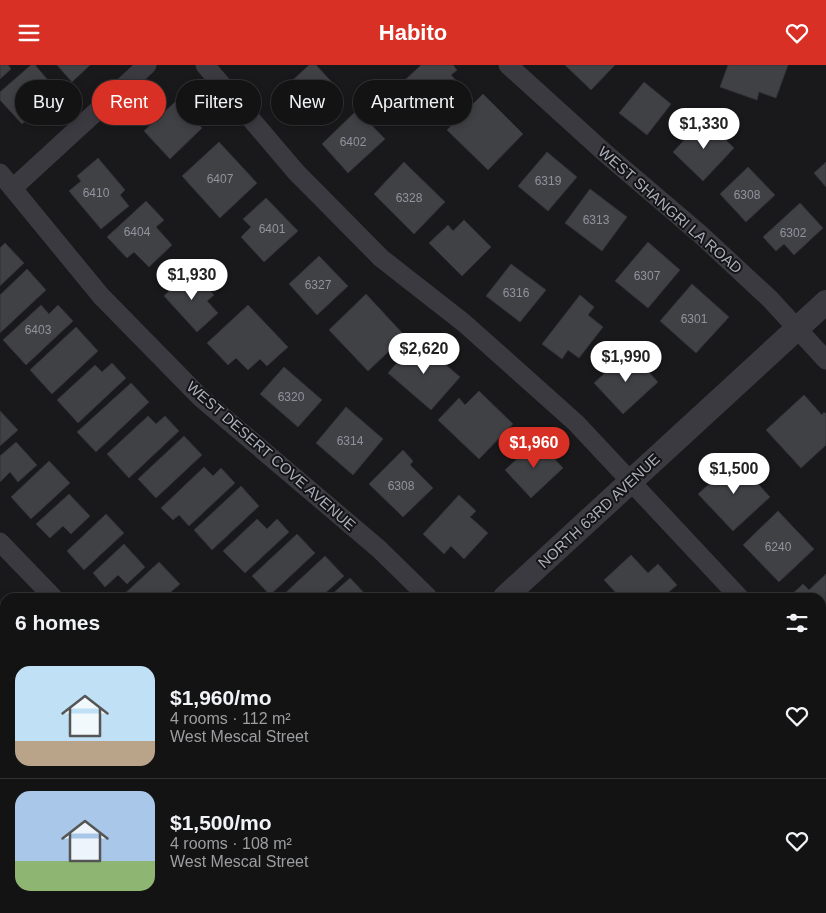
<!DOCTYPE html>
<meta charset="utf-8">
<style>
body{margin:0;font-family:Arial,sans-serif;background:#1c1c1d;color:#f1f3f6;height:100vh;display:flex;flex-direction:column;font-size:19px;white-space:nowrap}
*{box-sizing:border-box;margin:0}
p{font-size:16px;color:#9d9ea0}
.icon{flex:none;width:28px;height:28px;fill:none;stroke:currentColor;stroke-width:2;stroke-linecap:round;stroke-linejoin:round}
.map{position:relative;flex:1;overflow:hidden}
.sheet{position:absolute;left:0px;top:528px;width:826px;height:321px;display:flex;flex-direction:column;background:#131314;border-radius:15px 15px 0 0;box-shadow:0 2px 8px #0003,0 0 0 1px #323234}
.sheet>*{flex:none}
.banner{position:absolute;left:15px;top:15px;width:500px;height:45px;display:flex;gap:10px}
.price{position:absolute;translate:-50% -42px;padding:0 11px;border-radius:18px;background:#fff;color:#222;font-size:16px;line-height:32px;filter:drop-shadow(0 1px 2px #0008)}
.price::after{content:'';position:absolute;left:50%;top:30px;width:15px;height:11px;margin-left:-8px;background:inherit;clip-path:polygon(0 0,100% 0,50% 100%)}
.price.on{background:#d93025;color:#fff}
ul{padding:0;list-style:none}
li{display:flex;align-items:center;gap:15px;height:125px;padding:0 15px}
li+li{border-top:1px solid #323234}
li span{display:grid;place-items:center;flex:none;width:140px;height:100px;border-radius:15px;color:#555}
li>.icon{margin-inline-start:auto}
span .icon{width:60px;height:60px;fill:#fffc;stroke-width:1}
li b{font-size:21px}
h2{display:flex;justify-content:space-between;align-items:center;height:60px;padding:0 15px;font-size:21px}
.chip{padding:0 18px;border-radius:22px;background:#131314;box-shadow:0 2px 8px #0003,0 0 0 1px #323234;font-size:18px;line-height:45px}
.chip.on{background:#d93025;color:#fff}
header{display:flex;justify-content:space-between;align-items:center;height:65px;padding:0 15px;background:#d93025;color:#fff;font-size:22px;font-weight:700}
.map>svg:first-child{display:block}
</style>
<header><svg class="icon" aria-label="menu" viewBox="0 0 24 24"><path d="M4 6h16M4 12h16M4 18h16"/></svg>Habito<svg class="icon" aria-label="heart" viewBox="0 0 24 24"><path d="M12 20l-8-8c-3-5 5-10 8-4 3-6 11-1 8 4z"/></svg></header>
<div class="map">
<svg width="826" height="848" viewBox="0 0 826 848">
<rect width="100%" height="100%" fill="#19191b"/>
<!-- building -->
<path fill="#404145" stroke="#333337" d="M0,0H8L11,4L0,14Z
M31,0H35L58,27L22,59L0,35V27Z
M57,0H90L72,17Z
M309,0H316L340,26L306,58L279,28Z
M421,0H453L457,5L451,10L461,21L432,48L403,17Z
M565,0H615L591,25Z
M728,0H788L776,33L759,27L757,35L720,22Z
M644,17L671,39L647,70L619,48Z
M483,29L523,69L488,105L447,65Z
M176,36L202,63L170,94L144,66Z
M357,45L385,74L348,108L322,79Z
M704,54L734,83L703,116L673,87Z
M219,77L257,118L220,153L182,111Z
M547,87L577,112L548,146L518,121Z
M98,93L125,125L120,130L129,141L101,164L69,126L81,116L77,111Z
M404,97L445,137L414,169L374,129Z
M826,97V122L814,108Z
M748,102L775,130L746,157L720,129Z
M590,124L627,152L602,186L565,158Z
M266,133L298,166L264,197L241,172L251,162L243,154Z
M146,136L164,155L156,162L172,180L149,202L134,187L127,193L107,172Z
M800,138L823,163L794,190L784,179L776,186L763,172Z
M464,155L491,182L462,211L429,178L448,160L453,166Z
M648,177L680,205L648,243L615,216Z
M5,178L24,198L0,221V183Z
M319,191L348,221L317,250L289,219Z
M511,199L546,225L520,257L486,231Z
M27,204L46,225L0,268V230Z
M191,205L214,230L207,236L218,248L197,267L164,231Z
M692,219L729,252L696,288L660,256Z
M366,229L405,271L368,306L329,265Z
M580,230L594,242L588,250L603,262L579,293L568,285L562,294L542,279Z
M41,240L49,249L58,240L73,256L26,300L3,275Z
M248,240L288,282L267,301L260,294L248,305L236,293L228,300L207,278Z
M76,262L98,286L52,329L30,305Z
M417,275L460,312L431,345L388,308Z
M629,286L658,317L623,349L594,318Z
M112,298L126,313L78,358L57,335L95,300L102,307Z
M284,302L322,335L298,362L260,329Z
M131,318L149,337L96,387L77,367Z
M479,326L513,359L479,394L438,355L459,333L465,340Z
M804,330L822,350L824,347L826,349V380L801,403L766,365Z
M346,342L383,374L353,410L316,378Z
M0,346L18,365L0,381Z
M148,351L156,359L165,351L179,366L129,413L107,389Z
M184,371L202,390L156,433L138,414Z
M537,375L563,403L531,433L505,405Z
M16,377L37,400L18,417L10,407L0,417V391Z
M403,385L413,396L410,400L433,423L403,452L369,419Z
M736,395L770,432L733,466L698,429Z
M49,396L70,418L31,454L11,432Z
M204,402L213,411L221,403L235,418L189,461L179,450L173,455L161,443Z
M241,421L259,441L212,485L194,465Z
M69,429L90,451L71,469L63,461L50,473L36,459Z
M459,430L476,446L470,452L488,468L464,494L451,481L444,489L423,469Z
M778,446L814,484L779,517L743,480Z
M106,449L124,468L84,505L67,486Z
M257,454L267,464L277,454L289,467L245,508L223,486Z
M297,469L315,488L270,530L252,511Z
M124,479L145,502L127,519L118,510L105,522L93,508Z
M631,490L648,508L658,499L677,520L663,532H660L655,528L650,532H620L604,515Z
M325,491L344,511L321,532H281Z
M159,497L180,519L165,532H121Z
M826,509V551L821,546V532L790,531L803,519L809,525Z
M350,513L368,532H329Z
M5,539V583L0,587V544Z
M5,695V728L0,723V700Z
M826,698V749L821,745V703Z
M821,802L826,807V848H791L787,844H821Z
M12,844H53L57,848H16Z
M63,844H78L74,848H66Z
M602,844H634L629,848H606Z
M656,844H668L672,848H651Z"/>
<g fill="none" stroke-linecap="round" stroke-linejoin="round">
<!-- minor -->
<path stroke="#3a3a40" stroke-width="19" d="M205,0L296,107L381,193L464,258L576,358L739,532
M508,0L605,88L700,169L770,234L826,295
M0,108L101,231L201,333L379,484L428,532
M13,123L147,0
M0,477L53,532
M821,623L826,628
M0,786L5,781
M726,844L730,848"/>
<!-- tertiary -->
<path stroke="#3a3a40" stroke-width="24" d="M505,532L826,237
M161,848L166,844"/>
</g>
<g text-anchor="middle" stroke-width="4" stroke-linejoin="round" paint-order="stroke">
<!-- number labels -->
<g font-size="12" fill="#90939e">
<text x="353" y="81">6402</text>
<text x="220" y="118">6407</text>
<text x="548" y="120">6319</text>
<text x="96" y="132">6410</text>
<text x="747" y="134">6308</text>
<text x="409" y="137">6328</text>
<text x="596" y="159">6313</text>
<text x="272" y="168">6401</text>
<text x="137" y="171">6404</text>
<text x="793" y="172">6302</text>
<text x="647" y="215">6307</text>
<text x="318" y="224">6327</text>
<text x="516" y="232">6316</text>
<text x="694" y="258">6301</text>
<text x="38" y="269">6403</text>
<text x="291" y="336">6320</text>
<text x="350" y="380">6314</text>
<text x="401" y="425">6308</text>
<text x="778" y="486">6240</text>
</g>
<!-- street labels -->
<g font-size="15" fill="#abaebb" stroke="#141416">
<text transform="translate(670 145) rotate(41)" y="5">WEST SHANGRI LA ROAD</text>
<text transform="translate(271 391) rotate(41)" y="5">WEST DESERT COVE AVENUE</text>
<text transform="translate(599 446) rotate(-43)" y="5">NORTH 63RD AVENUE</text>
</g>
</g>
</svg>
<b class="price" style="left:704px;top:85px">$1,330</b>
<b class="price" style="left:192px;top:236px">$1,930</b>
<b class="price" style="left:424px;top:310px">$2,620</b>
<b class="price" style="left:626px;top:318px">$1,990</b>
<b class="price on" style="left:534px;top:404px">$1,960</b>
<b class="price" style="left:734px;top:430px">$1,500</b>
<div class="banner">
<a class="chip">Buy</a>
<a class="chip on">Rent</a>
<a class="chip">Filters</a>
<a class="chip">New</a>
<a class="chip">Apartment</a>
</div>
<section class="sheet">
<h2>6 homes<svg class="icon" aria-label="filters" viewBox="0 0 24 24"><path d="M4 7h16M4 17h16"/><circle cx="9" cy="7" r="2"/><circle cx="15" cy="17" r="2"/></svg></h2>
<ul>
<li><span style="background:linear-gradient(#bfe0f5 75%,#b9a48a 0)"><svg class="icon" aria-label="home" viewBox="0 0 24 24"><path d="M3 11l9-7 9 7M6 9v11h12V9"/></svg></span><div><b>$1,960/mo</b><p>4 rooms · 112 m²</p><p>West Mescal Street</p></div><svg class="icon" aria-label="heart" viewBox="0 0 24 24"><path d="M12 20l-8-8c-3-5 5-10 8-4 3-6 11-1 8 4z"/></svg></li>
<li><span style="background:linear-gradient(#a9c7e8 70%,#8fb573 0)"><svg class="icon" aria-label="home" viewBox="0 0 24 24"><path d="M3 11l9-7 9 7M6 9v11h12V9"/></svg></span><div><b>$1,500/mo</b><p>4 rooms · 108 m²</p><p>West Mescal Street</p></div><svg class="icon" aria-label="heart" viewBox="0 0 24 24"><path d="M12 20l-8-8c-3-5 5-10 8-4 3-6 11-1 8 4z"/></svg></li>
</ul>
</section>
</div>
